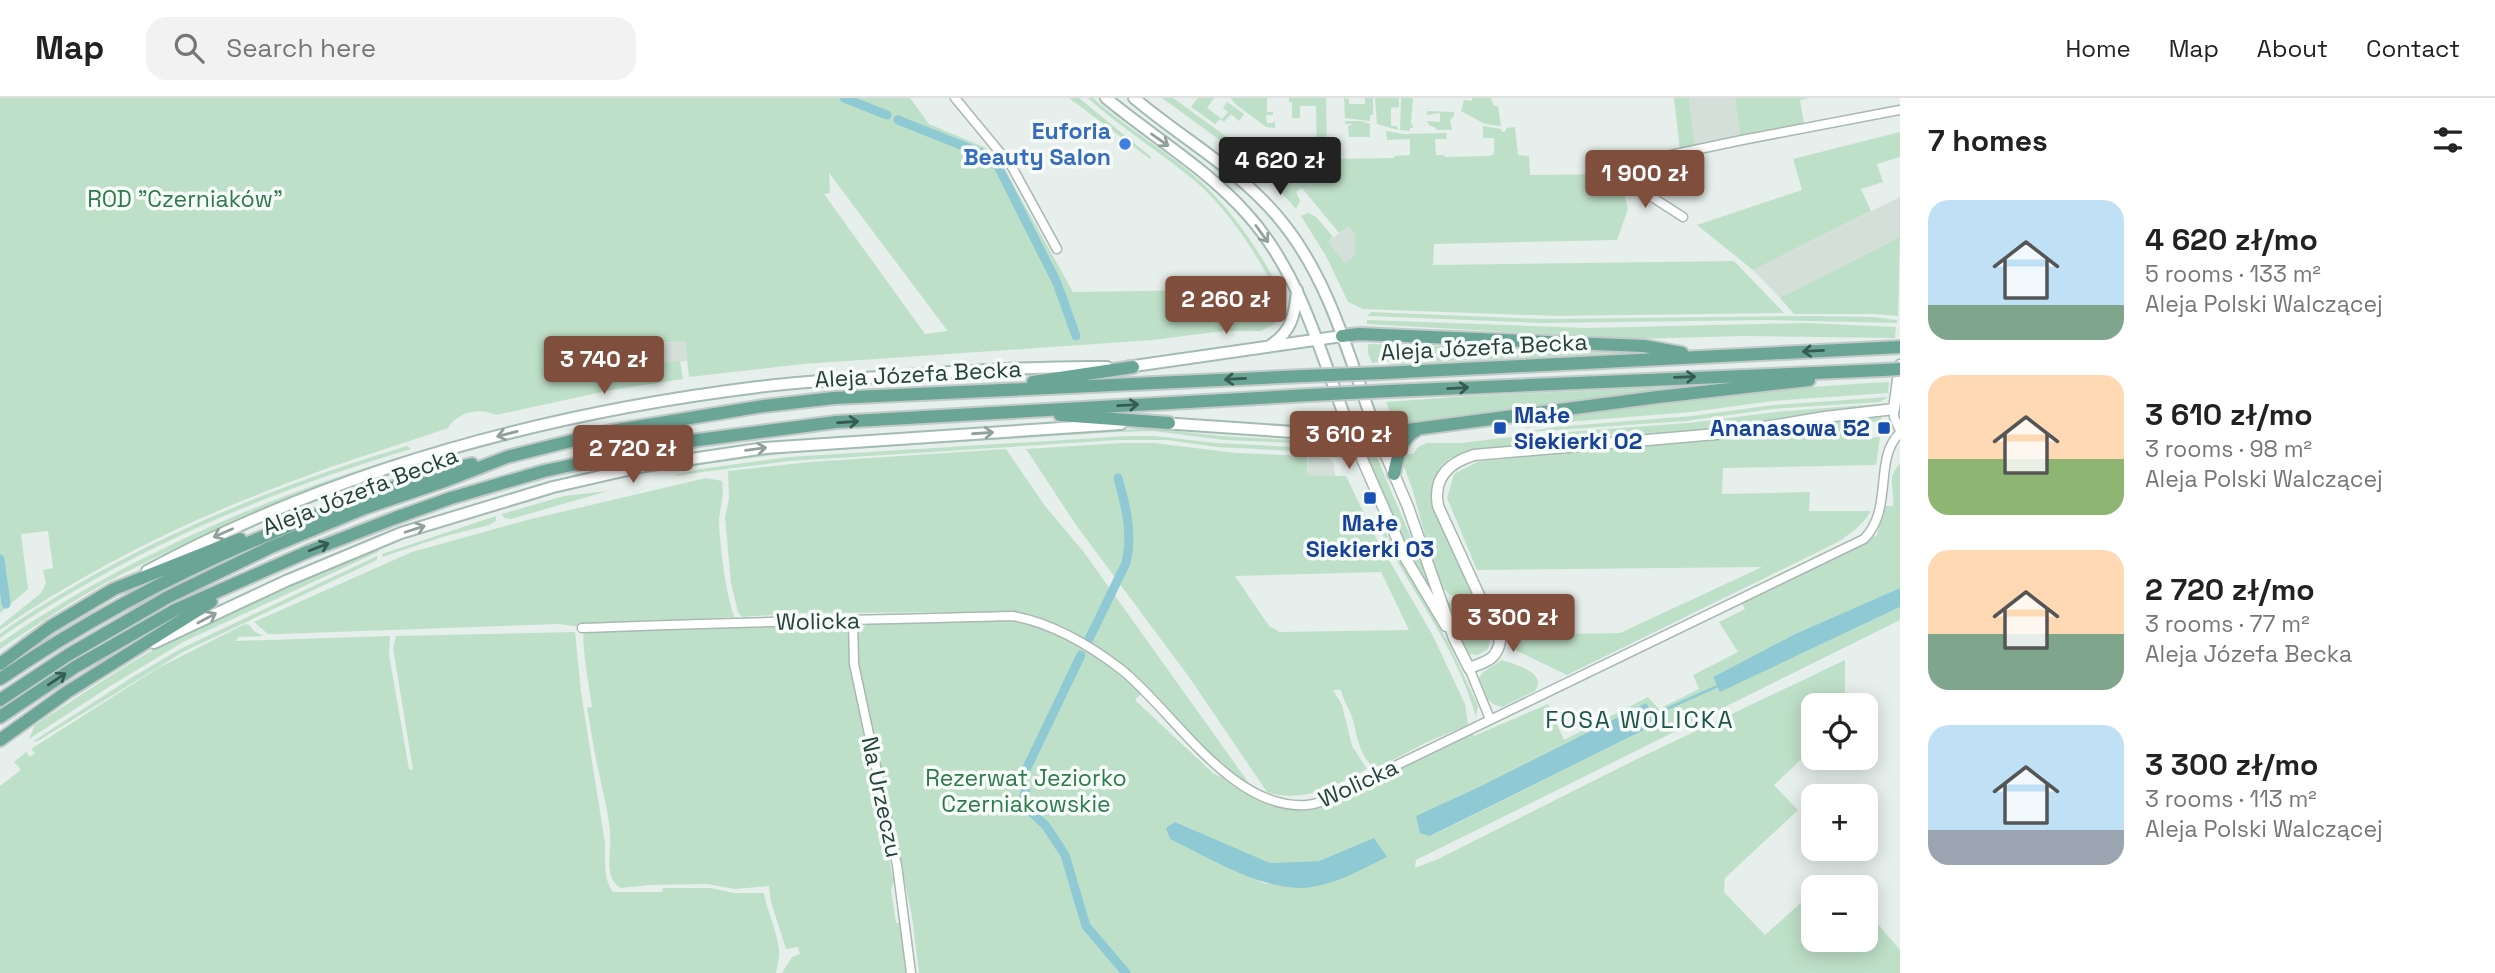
<!DOCTYPE html>
<meta charset="utf-8">
<style>
body{margin:0;font-family:"Space Grotesk",sans-serif;background:#f2f2f2;color:#222;height:100vh;display:flex;flex-direction:column;font-size:26px;white-space:nowrap}
*{box-sizing:border-box;margin:0}
p{font-size:23px;color:#767676}
.icon{flex:none;width:38px;height:38px;fill:none;stroke:currentColor;stroke-width:2;stroke-linecap:round;stroke-linejoin:round}
.map{position:relative;flex:1;overflow:hidden}
.sheet{display:flex;flex-direction:column;background:#fff;width:595px}
.sheet>*{flex:none}
.fabs{position:absolute;left:1801px;top:595px;display:grid;gap:14px}
.fabs a{display:grid;place-items:center;width:77px;height:77px;border-radius:14px;background:#fff;box-shadow:0 4px 18px #0003;font-size:35px}
.price{position:absolute;translate:-50% -60px;padding:0 16px;border-radius:7px;background:#804e3d;color:#fff;font-size:23px;line-height:46px;filter:drop-shadow(0 2px 4px #0008)}
.price::after{content:'';position:absolute;left:50%;top:42px;width:21px;height:16px;margin-left:-10px;background:inherit;clip-path:polygon(0 0,100% 0,50% 100%)}
.price.active{background:#222;color:#fff}
ul{padding:0;list-style:none}
li{display:flex;align-items:center;gap:21px;height:175px;padding:0 28px}
li span{display:grid;place-items:center;flex:none;width:196px;height:140px;border-radius:21px;color:#555}
li>.icon{margin-inline-start:auto}
span .icon{width:84px;height:84px;fill:#fffc;stroke-width:1}
li b{font-size:30px}
h2{display:flex;justify-content:space-between;align-items:center;height:84px;padding:0 28px;font-size:30px}
header{display:flex;align-items:center;gap:42px;box-sizing:border-box;height:98px;padding:0 35px;background:#fff;border-bottom:2px solid #e0e0e0}
header strong{font-size:33px}
nav{display:flex;gap:38px;margin-inline-start:auto;font-size:24px}
.search{width:490px;height:63px;background:#f2f2f2;display:flex;align-items:center;gap:18px;box-sizing:border-box;padding:0 24px;border-radius:21px;color:#767676;font-size:26px}
main{display:flex;flex:1;min-height:0}
.map>svg:first-child{display:block}
</style>
<header>
<strong>Map</strong>
<div class="search"><svg class="icon" aria-label="search" viewBox="0 0 24 24"><circle cx="10" cy="10" r="6"/><path d="M15 15l6 6"/></svg>Search here</div>
<nav><a>Home</a><a>Map</a><a>About</a><a>Contact</a></nav>
</header>
<main>
<div class="map">
<svg width="1900" height="875" viewBox="0 0 1900 875">
<rect width="100%" height="100%" fill="#e6efeb"/>
<!-- built -->
<path fill="#d4dfda" d="M1689,0H1735L1740,39L1695,49Z
M1900,99V139L1780,200L1753,172Z
M1348,128L1355,137V157L1345,165L1328,144Z
M685,243L687,263L649,267L647,247Z
M1314,359L1329,361L1334,365L1335,378L1307,377L1308,360Z"/>
<!-- green -->
<path fill="#bfe0c8" fill-rule="evenodd" d="M0,0H910L929,26L986,50L1000,63L1073,194L1268,191L1278,217L1274,226L1261,233H1223L1153,242L803,266L689,279L685,243L648,246L650,266L680,263L683,281L611,292L496,317C480,309 457,314 448,330C403,346 357,359 312,376C203,415 95,466 0,532V528L41,495L46,485L43,472L53,470L48,433L21,436L28,491L0,515ZM829,75L947,232V233L925,236L824,96L830,95Z
M1069,0H1079L1151,59L1150,61Z
M1088,0H1093C1126,30 1166,52 1199,82C1232,112 1262,156 1281,195L1278,197C1258,158 1229,112 1195,83C1161,54 1122,31 1088,0Z
M1162,0H1173L1259,62L1394,60V58L1410,57V41L1387,42L1386,33L1403,36L1447,35L1446,41H1435L1436,57H1444L1445,59L1489,58L1494,56V40H1483V28L1501,31L1502,34L1506,33V30L1515,29L1518,57L1529,58L1530,77L1619,76L1628,111L1617,142L1434,146L1433,167L1734,163L1784,215L1557,218L1363,211L1348,204L1326,158L1301,118L1308,115L1316,119L1333,139L1328,144L1345,165L1355,157V137L1348,128L1339,135L1302,90L1296,94L1300,103L1296,111L1261,72Z
M1198,0H1214L1207,10L1222,21L1228,14L1223,10L1227,4L1244,16L1239,23L1231,16L1224,24L1220,21L1215,26L1191,9Z
M1231,0H1267V14H1273V17H1266L1267,25H1273L1275,23V30L1266,29L1234,5Z
M1289,0H1326L1327,50L1324,52L1327,53V57H1317L1316,8H1300V20H1292V4H1289Z
M1344,0L1349,1V6H1365V0H1373V17H1370V23L1345,20Z
M1375,0H1399V9L1391,10V28H1397L1398,32L1377,26Z
M1401,0H1413L1411,26L1414,29L1410,30V33L1400,32Z
M1472,0H1491L1494,8H1498L1501,28L1485,26L1461,13L1464,2L1472,3Z
M1674,0H1689L1695,49L1680,53Z
M1735,0H1809L1800,2L1804,26L1740,39Z
M1427,13L1454,14V18L1450,22L1452,32H1437L1436,30L1429,27L1427,23L1440,24V15L1427,17Z
M1345,23H1361L1370,26V39H1349L1348,28L1354,26H1345Z
M1900,34V59L1877,66L1883,84L1861,91L1871,113L1753,172L1697,127L1802,92L1793,61Z
M1701,54L1702,86L1655,98C1645,91 1647,83 1647,72L1682,64V59Z
M1900,139L1898,218L1876,216H1794L1780,200Z
M1371,214L1541,221L1809,218L1873,219L1897,222V225L1767,222L1545,225L1367,218Z
M1367,222L1586,230L1807,225L1896,229L1895,240L1743,238L1634,241L1367,226Z
M1368,246C1456,250 1545,246 1633,254L1391,266L1390,263L1372,265L1368,255Z
M1889,284L1888,295L1772,303L1691,314L1553,325L1526,330L1525,325L1539,320C1655,304 1772,290 1889,284Z
M1695,288L1398,326L1391,318L1386,304L1469,298Z
M1888,299L1880,304L1772,311L1686,323L1526,334L1555,329L1692,318L1774,307Z
M1890,305L1880,309L1719,332L1474,353L1449,361L1441,368L1435,379L1432,405L1476,502L1475,504L1450,497L1438,485L1413,393L1402,363L1405,356H1413L1418,349L1427,345H1461L1528,337L1688,325L1776,314Z
M1880,316L1882,320L1879,323L1854,327L1852,332L1859,340L1880,339L1876,367L1723,370L1722,396L1810,394L1809,413H1871C1862,428 1850,436 1836,445L1567,577L1515,552L1506,537L1620,535L1762,469L1477,472L1447,400L1454,376L1477,364L1661,344L1753,341L1795,328Z
M1150,330L1221,338L1295,342V345L1224,342L1153,333L1117,334L789,355L699,367L678,372L671,370L686,365L756,355Z
M1128,338H1155L1216,345L1295,349L1294,353L1217,349L1167,342H1118L789,363L672,378L700,371L789,359Z
M1123,345H1154L1236,355L1307,358V377L1346,378L1375,438L1432,536L1465,606L1468,627L1425,645L1376,671C1359,660 1357,636 1352,619C1349,610 1343,602 1341,592H1333L1342,607L1352,648L1367,671C1335,687 1305,706 1267,694L1189,579L1076,427L1026,351ZM1381,474L1409,532L1280,534L1269,528L1235,478Z
M407,348L411,351C266,394 125,454 0,540V536L9,529C130,447 267,390 407,348Z
M1006,351L1045,408L1083,453L1251,688L1239,681L1090,546C1064,530 1037,522 1007,514L802,515L742,519L738,514L731,485L725,419L729,401L728,373L810,364Z
M413,355L416,357C310,397 200,433 100,488C66,507 33,529 0,551V545L3,543C127,458 268,398 413,355Z
M1376,357C1396,407 1420,455 1437,506L1409,459L1392,415L1367,361V359Z
M1900,366V490L1795,536L1713,579L1720,593L1900,509V522L1416,762L1415,770L1438,761L1637,661L1845,562V607H1813V650L1774,687L1798,712L1725,780L1724,794L1765,837L1813,794V842H1866V812L1900,852V875H919L912,818L860,578L857,537L866,527L1010,521C1056,526 1108,565 1141,596L1135,602L1213,675L1282,711L1306,713L1318,709L1472,635L1474,638L1548,606L1564,642L1648,599L1659,611L1699,591L1693,577L1738,554L1719,524L1745,511L1741,504L1877,437L1884,408H1893C1895,392 1886,378 1900,366ZM1646,605L1654,627L1431,738L1417,718L1481,688ZM1175,724L1269,765L1319,763L1374,740L1266,786L1170,741Z
M706,380L722,383C725,398 719,411 719,426C721,456 725,491 734,519L573,528L559,526L278,536H268L254,524L412,454L523,423Z
M608,393L511,421L504,420L502,416L564,398Z
M496,418V423L489,427L442,439L382,459V456Z
M1376,418L1449,546L1478,608L1476,619C1456,546 1406,487 1374,420Z
M380,448L378,454L185,543L112,587L29,641L35,627C83,596 130,563 180,537C246,505 313,477 380,448Z
M377,458V462L183,554L38,643L32,644L131,580L180,551Z
M1448,504C1474,511 1497,517 1488,551L1478,557L1470,556L1461,547L1444,506Z
M245,526L249,527L254,533L263,538L239,539L235,543L390,538L389,557L409,671L413,672L393,550L396,538L575,534L581,594L605,745C606,762 602,779 613,794H662L663,790H711L734,795H764C767,813 777,832 779,852C780,859 777,868 776,875H0V688L21,672L14,664L26,654L30,659L35,655L31,651L158,570Z
M850,526L853,584L894,784L891,792L896,825H900L909,875H782L792,859L800,856L798,849L786,851L771,804L769,788L735,791L707,786L649,787L621,790C607,782 609,767 610,751C612,725 604,701 599,675C594,654 591,632 587,610L592,609C590,593 581,545 584,534Z
M1502,562C1515,567 1548,574 1535,593L1502,609C1487,606 1482,594 1479,580L1482,575Z"/>
<!-- water -->
<path fill="#8ec9d4" d="M1900,490V509L1720,594L1713,579L1795,536Z
M1646,605L1653,617L1654,627L1430,738L1420,735L1416,718L1481,688Z
M1175,724L1270,765L1319,763L1374,740L1387,759C1364,770 1338,785 1312,789C1267,796 1210,760 1170,741L1166,730Z"/>
<g fill="none" stroke-linecap="round" stroke-linejoin="round">
<!-- stream -->
<path stroke="#8ec9d4" stroke-width="2.5" d="M1653,617L1720,587"/>
<!-- canal -->
<path stroke="#8ec9d4" stroke-width="9" d="M844,0L887,17
M898,22L981,55L998,68L1057,185L1076,238
M0,461L6,506
M1089,541L1126,465C1133,436 1126,409 1118,380
M1081,557L1022,680L1026,691L1022,705L1046,728L1065,757L1086,828L1126,875"/>
<defs>
<path id="minor" d="M955,0L1012,69L1057,151
M1683,119L1638,90L1633,65L1742,42L1900,12
M1894,311V319L1900,333
M853,523L854,566L897,767L911,875
M582,530C726,524 869,522 1013,518C1052,525 1091,548 1122,572C1174,614 1232,713 1307,707C1327,705 1348,691 1366,682L1864,441C1894,411 1873,360 1900,335
M1469,570L1490,621"/>
<path id="tertiary" d="M1377,336L1408,409L1454,540L1469,570C1485,564 1497,562 1500,543L1438,408C1433,380 1448,365 1474,357L1728,335L1825,319L1894,311L1900,267
M1352,338L1406,461L1446,528"/>
<path id="secondary" d="M1106,0C1153,39 1206,70 1247,116C1303,178 1322,262 1352,338
M1134,0C1181,40 1238,71 1278,119C1330,180 1350,263 1377,336L1352,338L1162,325
M1271,247C1292,233 1295,216 1297,192
M1127,269L1342,238
M147,473C335,372 547,315 758,289C807,283 857,281 906,277C973,273 1040,268 1107,269
M154,545L286,483L401,435L553,389L645,368L765,350L1121,326"/>
<path id="primary" d="M1342,238L1359,236L1644,248L1682,255
M1382,275L1900,249
M1033,284L1133,269
M1390,293L1883,272
M1060,317L1169,325
M1377,336L1658,299L1809,282
M1394,376C1398,358 1400,341 1417,332
M0,566L50,529L114,491L240,441
M0,581C103,511 214,455 330,412C377,394 424,377 472,366
M0,602L68,557L168,499L271,449L365,410L445,383L507,359L611,333L764,308L834,300L1303,278
M0,619L75,569L175,512L307,454L395,420L451,400L544,373L675,345L836,324L1310,297
M0,642L67,594L211,504"/>
</defs>
<!-- minor casing -->
<use href="#minor" stroke="#a8b8b2" stroke-width="11"/>
<!-- tertiary casing -->
<use href="#tertiary" stroke="#a8b8b2" stroke-width="13"/>
<!-- secondary casing -->
<use href="#secondary" stroke="#a4bbb3" stroke-width="14"/>
<!-- primary casing -->
<use href="#primary" stroke="#c2cac8" stroke-width="16"/>
<!-- minor -->
<use href="#minor" stroke="#fff" stroke-width="8"/>
<!-- tertiary -->
<use href="#tertiary" stroke="#fff" stroke-width="10"/>
<!-- secondary -->
<use href="#secondary" stroke="#fff" stroke-width="10"/>
<!-- primary -->
<use href="#primary" stroke="#6aa596" stroke-width="12"/>
<defs>
<path id="primary-bridge" d="M1883,272L1900,271
M1303,278L1382,275
M1310,297L1390,293"/>
</defs>
<!-- primary-bridge casing -->
<use href="#primary-bridge" stroke="#c2cac8" stroke-width="16" stroke-linecap="butt"/>
<!-- primary-bridge -->
<use href="#primary-bridge" stroke="#6aa596" stroke-width="12"/>
</g>
<!-- one-way arrows -->
<defs><path id="oneway-shaft" d="M-6 0H5M1.5-3L5.5 0L1.5 3" fill="none" stroke-width="1.6" stroke-linecap="round" stroke-linejoin="round" transform="scale(1.75)"/></defs>
<g stroke="#92a09c">
<use href="#oneway-shaft" transform="translate(1160 42) rotate(35)"/>
<use href="#oneway-shaft" transform="translate(1262 136) rotate(54)"/>
<use href="#oneway-shaft" transform="translate(983 335) rotate(-4)"/>
<use href="#oneway-shaft" transform="translate(507 336) rotate(166)"/>
<use href="#oneway-shaft" transform="translate(756 351) rotate(-8)"/>
<use href="#oneway-shaft" transform="translate(415 431) rotate(-18)"/>
<use href="#oneway-shaft" transform="translate(223 435) rotate(156)"/>
<use href="#oneway-shaft" transform="translate(207 520) rotate(-28)"/>
</g>
<g stroke="#365b51">
<use href="#oneway-shaft" transform="translate(1813 253) rotate(177)"/>
<use href="#oneway-shaft" transform="translate(1685 279) rotate(-2)"/>
<use href="#oneway-shaft" transform="translate(1235 281) rotate(177)"/>
<use href="#oneway-shaft" transform="translate(1458 290) rotate(-3)"/>
<use href="#oneway-shaft" transform="translate(1128 307) rotate(-3)"/>
<use href="#oneway-shaft" transform="translate(848 324) rotate(-4)"/>
<use href="#oneway-shaft" transform="translate(319 449) rotate(-21)"/>
<use href="#oneway-shaft" transform="translate(57 581) rotate(-34)"/>
</g>
<!-- markers -->
<circle fill="#3f7fe0" stroke="#f7fbf9" stroke-width="2.5" cx="1125" cy="46" r="7"/>
<g fill="#1a4fb4" stroke="#f7fbf9" stroke-width="2.5">
<rect x="1493" y="323" width="14" height="14" rx="3.5"/>
<rect x="1877" y="323" width="14" height="14" rx="3.5"/>
<rect x="1363" y="393" width="14" height="14" rx="3.5"/>
</g>
<g text-anchor="middle" stroke-width="7" stroke-linejoin="round" paint-order="stroke">
<!-- shop labels -->
<g font-size="23" font-weight="bold" fill="#366cbe" stroke="#f7fbf9" text-anchor="end">
<text x="1111" y="41">Euforia<tspan x="1111" dy="26">Beauty Salon</tspan></text>
</g>
<!-- park labels -->
<g font-size="23" fill="#2d7a4b" stroke="#f7fbf9">
<text x="185" y="109">ROD "Czerniaków"</text>
<text x="1026" y="688">Rezerwat Jeziorko<tspan x="1026" dy="26">Czerniakowskie</tspan></text>
</g>
<!-- street labels -->
<g font-size="23" fill="#24423a" stroke="#f7fbf9">
<text transform="translate(1484 249) rotate(-3)" y="8">Aleja Józefa Becka</text>
<text transform="translate(918 276) rotate(-3)" y="8">Aleja Józefa Becka</text>
<text transform="translate(360 393) rotate(-21)" y="8">Aleja Józefa Becka</text>
<text transform="translate(818 523) rotate(-1)" y="8">Wolicka</text>
<text transform="translate(1358 685) rotate(-25)" y="8">Wolicka</text>
<text transform="translate(882 699) rotate(78)" y="8">Na Urzeczu</text>
</g>
<!-- transit labels -->
<g font-size="23" font-weight="bold" fill="#164399" stroke="#f7fbf9" text-anchor="start">
<text x="1514" y="325">Małe<tspan x="1514" dy="26">Siekierki 02</tspan></text>
<text x="1870" y="338" text-anchor="end">Ananasowa 52</text>
<text x="1370" y="433" text-anchor="middle">Małe<tspan x="1370" dy="26">Siekierki 03</tspan></text>
</g>
<!-- neighbourhood labels -->
<g font-size="24" letter-spacing="2" fill="#1f5548" stroke="#f7fbf9">
<text x="1640" y="630">FOSA WOLICKA</text>
</g>
</g>
</svg>
<div class="fabs">
<a><svg class="icon" aria-label="locate" viewBox="0 0 24 24"><circle cx="12" cy="12" r="6"/><path d="M12 2v4M12 18v4M2 12h4M18 12h4"/></svg></a>
<a>+</a>
<a>−</a>
</div>
<b class="price active" style="left:1280px;top:99px">4 620 zł</b>
<b class="price" style="left:1645px;top:112px">1 900 zł</b>
<b class="price" style="left:1226px;top:238px">2 260 zł</b>
<b class="price" style="left:604px;top:298px">3 740 zł</b>
<b class="price" style="left:1349px;top:373px">3 610 zł</b>
<b class="price" style="left:633px;top:387px">2 720 zł</b>
<b class="price" style="left:1513px;top:556px">3 300 zł</b>
</div>
<section class="sheet">
<h2>7 homes<svg class="icon" aria-label="filters" viewBox="0 0 24 24"><path d="M4 7h16M4 17h16"/><circle cx="9" cy="7" r="2"/><circle cx="15" cy="17" r="2"/></svg></h2>
<ul>
<li><span style="background:linear-gradient(#bfe0f5 75%,#7fa58c 0)"><svg class="icon" aria-label="home" viewBox="0 0 24 24"><path d="M3 11l9-7 9 7M6 9v11h12V9"/></svg></span><div><b>4 620 zł/mo</b><p>5 rooms · 133 m²</p><p>Aleja Polski Walczącej</p></div></li>
<li><span style="background:linear-gradient(#ffd9b3 60%,#8fb573 0)"><svg class="icon" aria-label="home" viewBox="0 0 24 24"><path d="M3 11l9-7 9 7M6 9v11h12V9"/></svg></span><div><b>3 610 zł/mo</b><p>3 rooms · 98 m²</p><p>Aleja Polski Walczącej</p></div></li>
<li><span style="background:linear-gradient(#ffd9b3 60%,#7fa58c 0)"><svg class="icon" aria-label="home" viewBox="0 0 24 24"><path d="M3 11l9-7 9 7M6 9v11h12V9"/></svg></span><div><b>2 720 zł/mo</b><p>3 rooms · 77 m²</p><p>Aleja Józefa Becka</p></div></li>
<li><span style="background:linear-gradient(#bfe0f5 75%,#9aa5b1 0)"><svg class="icon" aria-label="home" viewBox="0 0 24 24"><path d="M3 11l9-7 9 7M6 9v11h12V9"/></svg></span><div><b>3 300 zł/mo</b><p>3 rooms · 113 m²</p><p>Aleja Polski Walczącej</p></div></li>
</ul>
</section>
</main>
